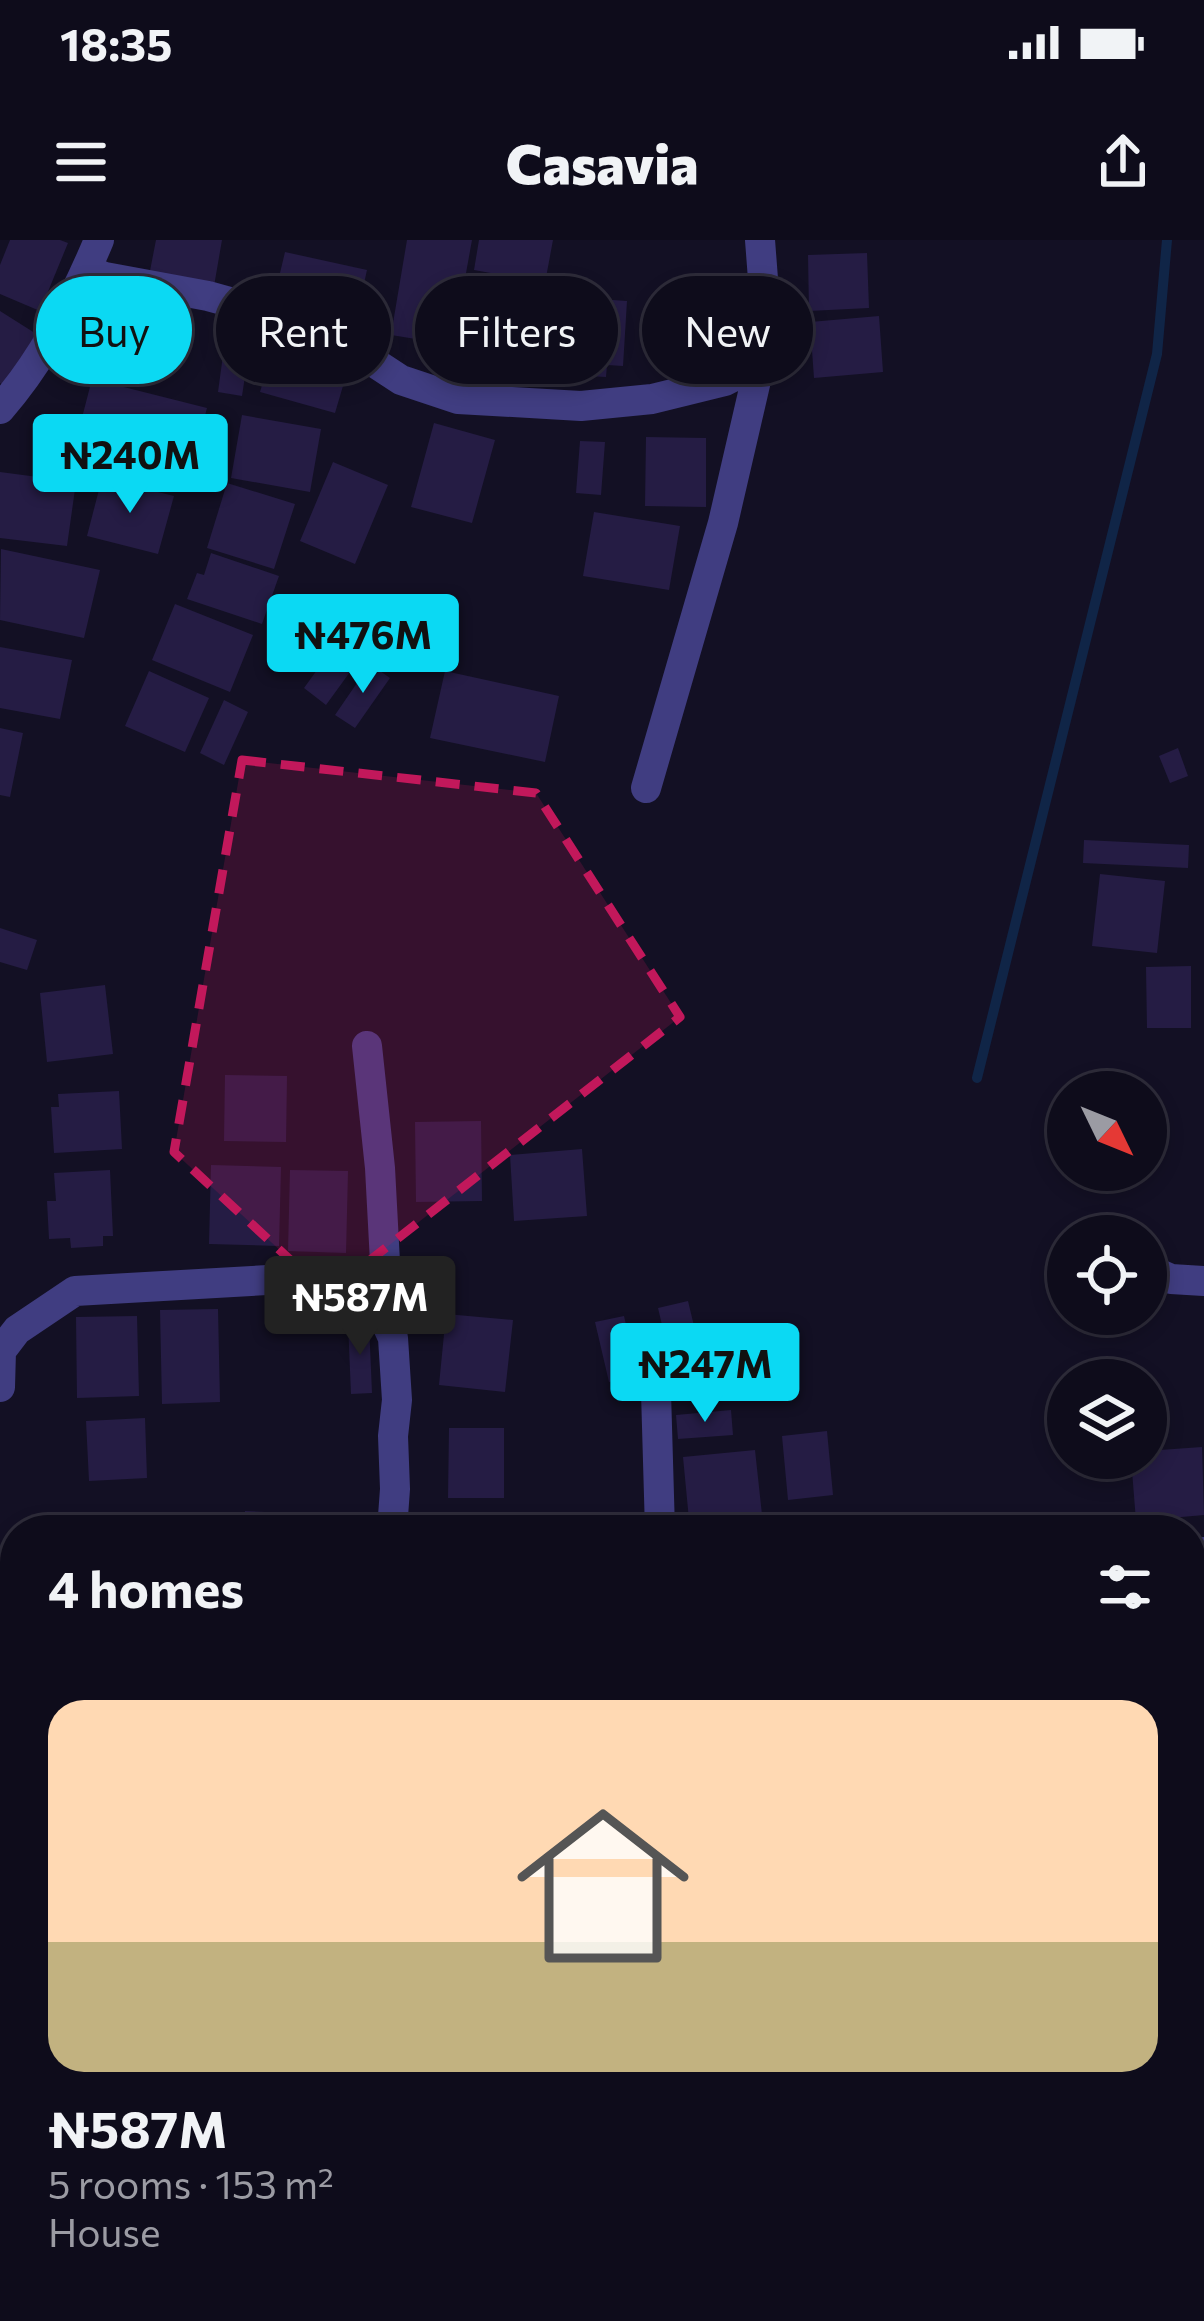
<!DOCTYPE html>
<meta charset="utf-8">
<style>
body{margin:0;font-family:Commissioner,sans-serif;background:#1c1a28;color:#f1f3f6;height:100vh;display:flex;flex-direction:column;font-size:45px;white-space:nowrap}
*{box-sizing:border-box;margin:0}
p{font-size:39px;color:#9b9ba3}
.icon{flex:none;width:66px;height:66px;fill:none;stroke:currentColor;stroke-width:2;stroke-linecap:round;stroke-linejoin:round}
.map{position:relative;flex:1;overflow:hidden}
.side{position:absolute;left:0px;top:1275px;width:1206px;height:807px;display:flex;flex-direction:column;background:#0e0c1b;border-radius:48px 48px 0 0;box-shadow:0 6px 18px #0003,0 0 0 3px #2e2c3a}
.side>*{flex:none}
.hud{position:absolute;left:36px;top:36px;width:1134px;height:108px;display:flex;gap:24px}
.needle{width:78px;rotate:133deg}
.buttons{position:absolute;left:1047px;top:831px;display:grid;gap:24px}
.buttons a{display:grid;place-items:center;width:120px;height:120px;border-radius:50%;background:#0e0c1b;box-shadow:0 6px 18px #0003,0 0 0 3px #2e2c3a;font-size:60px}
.price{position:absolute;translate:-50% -102px;padding:0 27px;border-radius:12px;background:#0bd9f3;color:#111;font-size:39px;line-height:78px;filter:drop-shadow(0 3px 6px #0008)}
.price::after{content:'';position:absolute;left:50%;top:72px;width:36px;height:27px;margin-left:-18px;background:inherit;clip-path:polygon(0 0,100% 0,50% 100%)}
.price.selected{background:#222;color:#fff}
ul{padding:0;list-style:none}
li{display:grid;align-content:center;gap:24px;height:636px;padding:0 48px}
li span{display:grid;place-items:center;height:372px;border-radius:36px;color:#555}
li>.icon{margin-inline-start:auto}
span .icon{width:216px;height:216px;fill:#fffc;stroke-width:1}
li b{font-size:51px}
h2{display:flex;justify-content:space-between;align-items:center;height:144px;padding:0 48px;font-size:51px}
.pill{padding:0 42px;border-radius:54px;background:#0e0c1b;box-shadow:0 6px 18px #0003,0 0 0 3px #2e2c3a;font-size:42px;line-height:108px}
.pill.selected{background:#0bd9f3;color:#111}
.status{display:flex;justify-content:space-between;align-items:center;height:84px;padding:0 60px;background:#0e0c1b;direction:ltr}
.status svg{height:33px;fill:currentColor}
header{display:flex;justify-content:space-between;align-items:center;height:156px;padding:0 48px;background:#0e0c1b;font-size:54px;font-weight:800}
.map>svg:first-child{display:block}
</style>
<div class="status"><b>18:35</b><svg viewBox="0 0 49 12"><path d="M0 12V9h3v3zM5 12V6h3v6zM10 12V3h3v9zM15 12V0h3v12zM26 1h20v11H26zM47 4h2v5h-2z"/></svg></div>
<header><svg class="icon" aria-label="menu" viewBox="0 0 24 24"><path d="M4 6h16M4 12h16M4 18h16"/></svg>Casavia<svg class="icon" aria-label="share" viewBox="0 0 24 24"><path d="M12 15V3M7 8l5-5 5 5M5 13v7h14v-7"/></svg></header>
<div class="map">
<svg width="1204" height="2081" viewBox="0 0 1204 2081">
<rect width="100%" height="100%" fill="#131024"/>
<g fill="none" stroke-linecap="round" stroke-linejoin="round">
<!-- stream -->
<path stroke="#102547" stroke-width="10" d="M977,838L1157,114L1167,0"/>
</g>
<!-- building -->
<path fill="#251c44" d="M10,0H60L68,3L40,71L0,54V25Z
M156,0H222L213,52L148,41Z
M407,0H472L453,105L391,95Z
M479,0H553L545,43L474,30Z
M285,12L367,30L354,89L271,71Z
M867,13L869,68L809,71L808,15Z
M555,56L627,61L623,126L607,125L606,137L569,135L570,122L550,121Z
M105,67L179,78L172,126L98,115Z
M0,71L38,95L6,147L0,143Z
M879,76L883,132L814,138L810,82Z
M278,91L353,112L335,173L260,152Z
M226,93L251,97L242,156L218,152Z
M92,139L207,168L192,225L77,197Z
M242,175L321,189L310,252L231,238Z
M434,183L495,200L472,283L411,267Z
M646,197L706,198V267L645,266Z
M580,201L605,202L601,255L576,253Z
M333,222L388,245L355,324L300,301Z
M0,232L76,242L67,306L0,298Z
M102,238L174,256L158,314L87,296Z
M227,243L295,264L274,329L207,308Z
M594,272L680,286L669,350L583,336Z
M1,309L100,330L84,398L0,380Z
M211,313L279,336L262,384L187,359L197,333L204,335Z
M175,364L253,395L230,452L152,420Z
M335,405L358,421L326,465L304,448Z
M0,407L72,420L60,479L0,468Z
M370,424L390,438L355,488L335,475Z
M149,431L209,458L185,512L125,486Z
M445,431L559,456L545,522L430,498Z
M224,460L248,472L224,525L200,513Z
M0,488L23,493L10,557L0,555Z
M1178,508L1188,536L1170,543L1159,516Z
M1084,600L1189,605L1188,628L1083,623Z
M1100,634L1165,641L1157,713L1092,706Z
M0,688L37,700L27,730L0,722Z
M1191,726V788H1147L1146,727Z
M105,745L113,814L47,822L40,753Z
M225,835L287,836L286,902L224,901Z
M119,851L122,909L54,913L51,867H59L58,854Z
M481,881L482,961L416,962L415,882Z
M582,909L587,976L514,981L510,915Z
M211,925L281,927L279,1006L209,1004Z
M110,930L113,996H103V1006L71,1008L70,998L49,999L47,961H56L54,933Z
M290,930L348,931L346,1013L288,1011Z
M688,1061L701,1115L671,1123L658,1068Z
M218,1069L220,1162L162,1164L160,1070Z
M446,1074L513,1080L505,1152L439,1145Z
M137,1076L139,1156L77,1158L76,1077Z
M624,1076L638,1136L609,1142L595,1082Z
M348,1083H369L372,1153L351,1154Z
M731,1170L733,1195L678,1199L676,1175Z
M145,1178L147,1238L89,1241L86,1181Z
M449,1188H504V1258H448Z
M827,1191L833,1255L788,1260L782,1196Z
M1202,1207L1204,1275L1136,1281L1131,1218H1146V1211Z
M755,1210L763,1284L690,1290L683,1217Z
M245,1271L361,1276L360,1290H244Z
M455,1276L582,1279V1290H454Z
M876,1277V1290H849V1278Z
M0,1338H2L7,1363L15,1362L14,1402L0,1405Z
M1201,1346H1204V1447L1191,1445Z
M15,1502V1575L0,1582V1509Z
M1191,1517H1204V1588H1191Z
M1204,1684V1747L1191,1748V1685Z
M0,1779L12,1786L0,1809Z
M1204,1783V1914L1191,1915V1784Z
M12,1836L15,1838V1904L0,1896V1858Z
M15,2022V2067H51L43,2081H0V2049Z
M226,2067H304L327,2081H217Z
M404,2067H477L476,2081L403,2076Z
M552,2067H621L618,2081H549Z
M636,2067H693L689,2081H632Z
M744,2067H854L847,2081H772Z
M988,2067H1093L1090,2081H984Z"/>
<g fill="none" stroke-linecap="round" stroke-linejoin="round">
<!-- minor -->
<path stroke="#403d81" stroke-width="30" d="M86,30L105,37L208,56L320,87L401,140L458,159L581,166L652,159L725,141L760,123
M0,169C43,120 74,60 99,0
M646,548L723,283L760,123L765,65L760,0
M367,806L380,928L385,1022L366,1039L393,1098L397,1160L393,1196L395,1249L392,1290
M1146,1028L1171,1039L1204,1041
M0,1147L1,1111L17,1090L75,1051L339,1036L366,1039
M656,1152L660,1290
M1191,1360L1204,1312
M1191,1462L1204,1468
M0,1764L15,1772
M1191,1957L1204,1956
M372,2067V2081"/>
</g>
<!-- marked area -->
<path fill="#c2185b" fill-opacity="0.2" stroke="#c2185b" stroke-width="9" stroke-dasharray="24 15" stroke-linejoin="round" d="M242,520L536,553L680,777L327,1054L174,912Z"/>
</svg>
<div class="buttons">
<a><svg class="needle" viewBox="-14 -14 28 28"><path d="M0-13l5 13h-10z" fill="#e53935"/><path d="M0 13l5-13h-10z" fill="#9b9ba3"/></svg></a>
<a><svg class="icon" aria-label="locate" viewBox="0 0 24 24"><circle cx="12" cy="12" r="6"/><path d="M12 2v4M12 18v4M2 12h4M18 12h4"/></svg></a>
<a><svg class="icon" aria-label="layers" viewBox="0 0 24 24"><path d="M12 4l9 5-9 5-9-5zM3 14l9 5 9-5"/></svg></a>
</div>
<b class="price" style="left:130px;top:276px">₦240M</b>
<b class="price" style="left:363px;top:456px">₦476M</b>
<b class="price selected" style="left:360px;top:1118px">₦587M</b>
<b class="price" style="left:705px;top:1185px">₦247M</b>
<div class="hud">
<a class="pill selected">Buy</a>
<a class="pill">Rent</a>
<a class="pill">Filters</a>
<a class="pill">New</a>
</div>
<section class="side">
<h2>4 homes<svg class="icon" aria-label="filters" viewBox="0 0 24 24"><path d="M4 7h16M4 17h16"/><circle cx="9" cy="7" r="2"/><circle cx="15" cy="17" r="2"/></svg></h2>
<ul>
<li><span style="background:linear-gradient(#ffd9b3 65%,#c2b280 0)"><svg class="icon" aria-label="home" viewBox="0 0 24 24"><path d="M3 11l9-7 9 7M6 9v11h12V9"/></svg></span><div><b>₦587M</b><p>5 rooms · 153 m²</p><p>House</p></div></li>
</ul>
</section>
</div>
